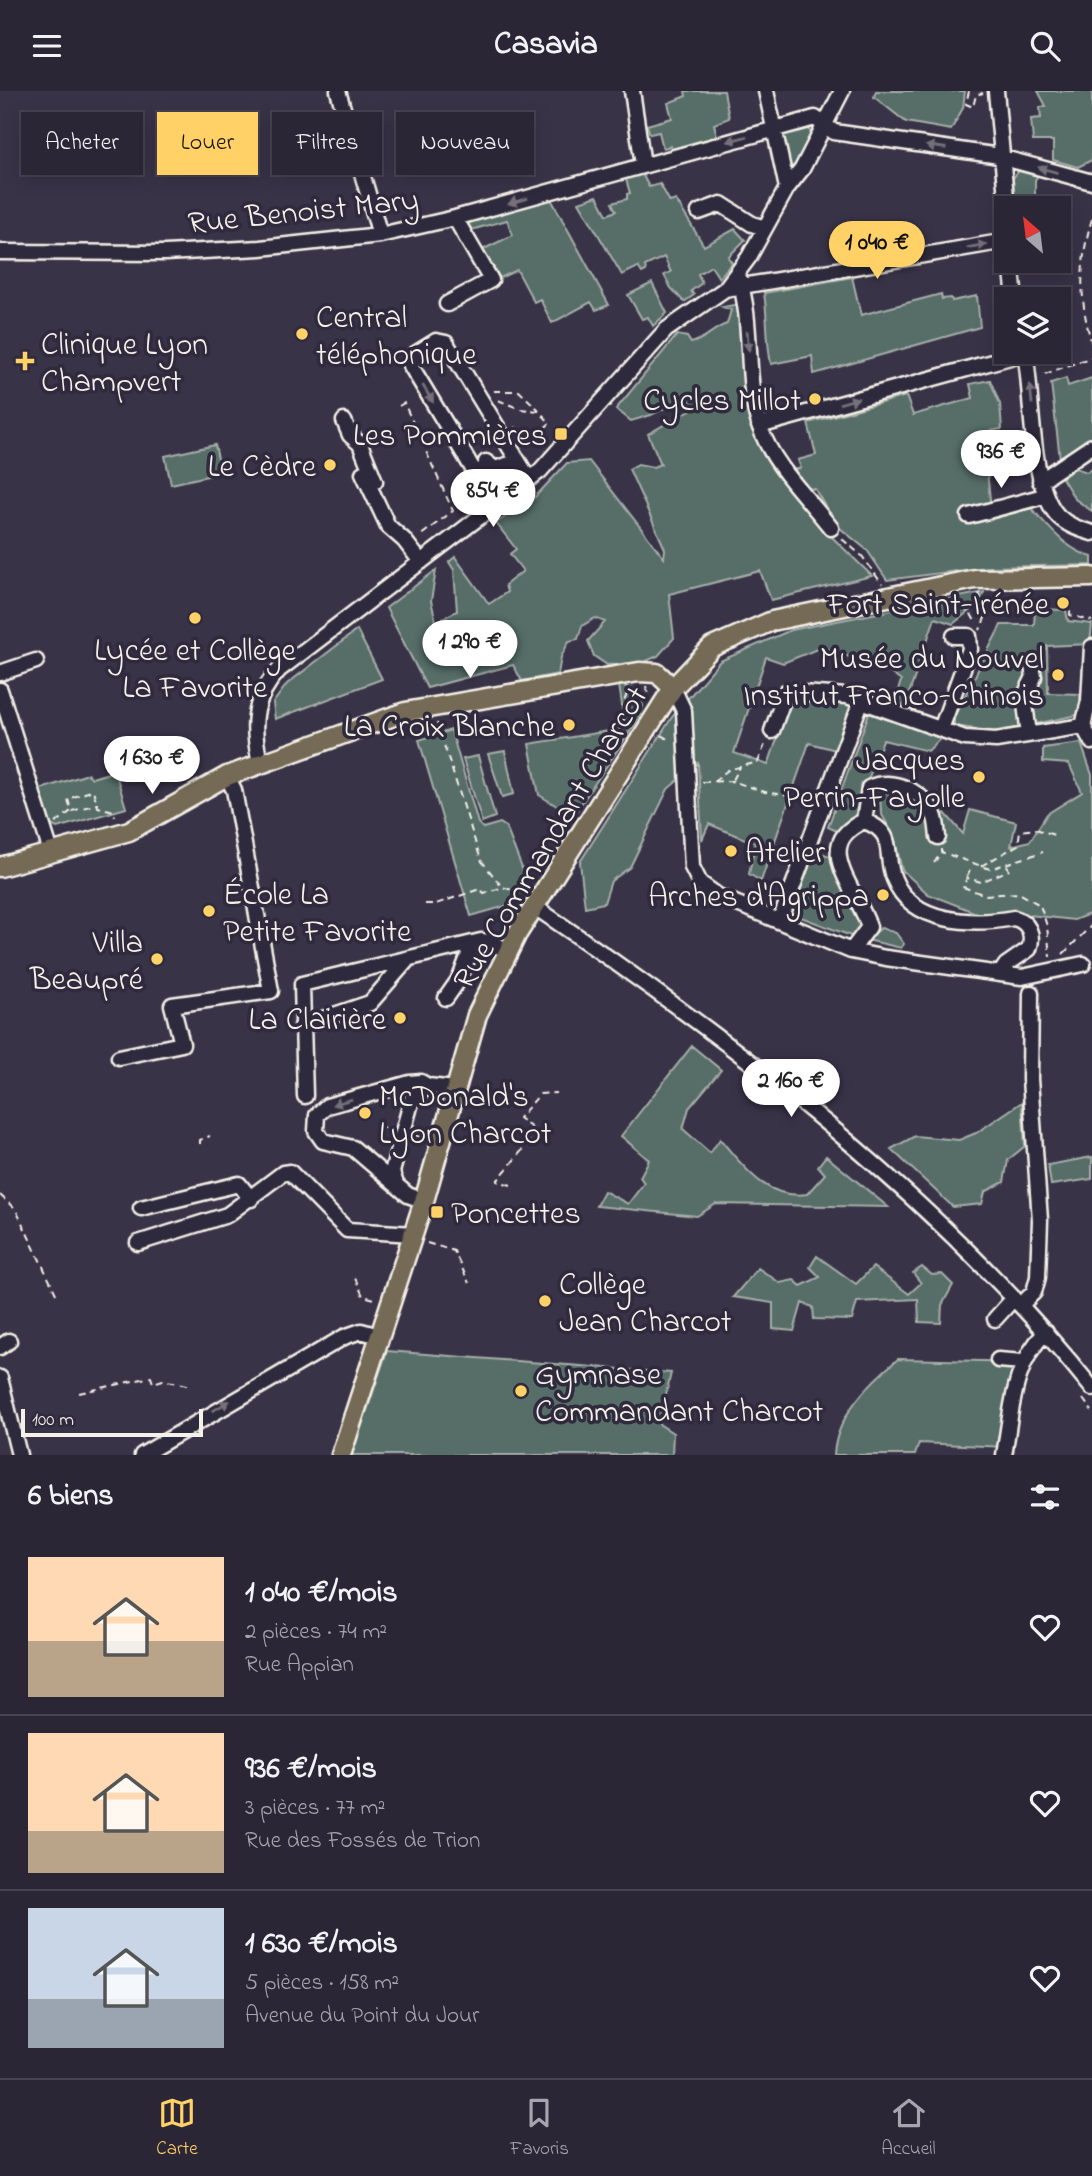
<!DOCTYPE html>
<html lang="fr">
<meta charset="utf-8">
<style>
body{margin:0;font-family:"Indie Flower",sans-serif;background:#332e3e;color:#f1f3f6;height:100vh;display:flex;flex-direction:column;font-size:26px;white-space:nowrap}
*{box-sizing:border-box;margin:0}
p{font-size:23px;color:#a6a5ad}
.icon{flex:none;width:38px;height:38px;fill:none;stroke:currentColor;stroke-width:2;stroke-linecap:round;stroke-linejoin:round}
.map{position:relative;height:1364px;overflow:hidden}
.drawer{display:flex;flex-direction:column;background:#2b2636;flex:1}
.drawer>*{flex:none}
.top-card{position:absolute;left:21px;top:21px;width:700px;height:63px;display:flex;gap:14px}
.needle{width:46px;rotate:332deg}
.buttons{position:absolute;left:994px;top:105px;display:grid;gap:14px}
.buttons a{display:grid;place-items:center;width:77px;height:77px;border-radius:0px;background:#2b2636;box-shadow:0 4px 18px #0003,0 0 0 2px #474351;font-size:35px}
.scale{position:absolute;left:21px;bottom:18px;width:182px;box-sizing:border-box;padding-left:7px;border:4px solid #f4f1e8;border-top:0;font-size:19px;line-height:24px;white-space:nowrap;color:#f4f1e8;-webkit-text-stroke:5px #2f2a3d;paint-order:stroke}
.price{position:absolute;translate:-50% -60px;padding:0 16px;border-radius:24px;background:#fff;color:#222;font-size:23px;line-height:46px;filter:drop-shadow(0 2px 4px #0008)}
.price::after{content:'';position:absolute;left:50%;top:42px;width:21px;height:16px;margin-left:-10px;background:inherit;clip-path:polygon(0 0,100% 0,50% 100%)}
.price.current{background:#ffd166;color:#111}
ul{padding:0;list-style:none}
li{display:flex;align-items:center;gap:21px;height:175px;padding:0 28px}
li+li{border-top:2px solid #474351}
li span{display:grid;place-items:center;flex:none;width:196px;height:140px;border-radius:0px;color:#555}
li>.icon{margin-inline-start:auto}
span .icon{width:84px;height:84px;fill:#fffc;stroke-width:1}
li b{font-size:30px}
h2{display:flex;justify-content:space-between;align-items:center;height:84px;padding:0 28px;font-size:30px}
.chip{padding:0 24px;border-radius:0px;background:#2b2636;box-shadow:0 4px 18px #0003,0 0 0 2px #474351;font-size:24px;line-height:63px}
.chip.current{background:#ffd166;color:#111}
header{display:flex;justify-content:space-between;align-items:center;height:91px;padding:0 28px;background:#2b2636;font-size:32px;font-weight:700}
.menu{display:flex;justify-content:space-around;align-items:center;height:98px;border-top:2px solid #474351;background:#2b2636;font-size:19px;color:#a6a5ad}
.menu a{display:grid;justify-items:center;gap:4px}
.menu .current{color:#ffd166}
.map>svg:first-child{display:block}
</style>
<header><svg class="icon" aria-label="menu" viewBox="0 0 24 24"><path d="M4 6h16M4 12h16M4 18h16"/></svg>Casavia<svg class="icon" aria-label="search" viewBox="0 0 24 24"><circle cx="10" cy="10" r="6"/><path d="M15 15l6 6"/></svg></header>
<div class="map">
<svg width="1092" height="1364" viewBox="0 0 1092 1364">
<rect width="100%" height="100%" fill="#393348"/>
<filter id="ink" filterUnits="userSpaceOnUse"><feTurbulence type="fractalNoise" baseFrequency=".0143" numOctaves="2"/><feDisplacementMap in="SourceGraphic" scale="14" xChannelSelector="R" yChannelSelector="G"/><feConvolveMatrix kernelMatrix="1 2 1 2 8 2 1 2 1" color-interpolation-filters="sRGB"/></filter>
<g filter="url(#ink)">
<!-- green -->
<path fill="#576d68" stroke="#a6afa8" stroke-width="2" d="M685,0H724L729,27L714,33L718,49L672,61L671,55L663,57L659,41L650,43L647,34L672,27L668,12L686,5Z
M876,0H965L963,17L951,39L906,31L874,6Z
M1038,0H1092V69L1078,76L1053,69V50H1033L1031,28L1041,27L1040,16L1046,15Z
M803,34L812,42L794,76L790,77L782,40Z
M1021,77L1039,83L1035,89V117H1014L1012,88Z
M641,81L649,96L660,93L670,111L676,109L704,155L735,138L745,149L728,166L732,172L719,187L711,175L698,183L702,192L691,200L694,204L684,211L671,197L664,184L671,181L664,166L645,175L646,180L642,182L638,176L622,184L579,111L597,105L607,124L616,120L612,112L627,108V103L630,102L625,85Z
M550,106L609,214L596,219L591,211L552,232L540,208L534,211L517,179L500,187L482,159L513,144L507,129L471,139L465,128Z
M852,186L861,224L941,203L942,208L951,207L952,210L977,205L980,236L814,283L812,265L771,273C766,248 768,227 764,202Z
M652,192L667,222L653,235L648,226L642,228L628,204Z
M740,213L765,361L832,446L872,485L771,509L760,480L669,503L674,547L658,565L644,571L607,574L594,565L588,550L605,531L595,527L582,535L578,548L569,550L561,566L558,583L522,590L513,574L427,597L386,517L436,479L431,510L437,534L445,530L443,527L457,520L454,479L449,471L455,466L489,513L507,501L505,494L523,480L510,463L516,458L496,432L534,407L567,372L589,370L664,467L665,458L629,378L638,373L653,376L661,373L648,343L694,317L686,306L651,324L631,330L616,318L677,244L687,246L691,252C707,248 713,237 727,233L731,219L723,216Z
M1066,287L1068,295L1092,287V350L1060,368L1051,292Z
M990,289L1000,313L1002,338L983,341L992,428L1031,417C1049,436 1066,459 1092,466V474L987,476L887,489L867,459L835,433L815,398L808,397L794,379L801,377L798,369L816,364L808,332L906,305L913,324L973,307L970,293Z
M215,354L221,382L171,393L165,365Z
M1075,377L1087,381L1092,377V420L1075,408L1062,387Z
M984,501L979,512L953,533L935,527L905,614L894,612L901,590L888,580L822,556L783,572L766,566L734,662L768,674L791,608L847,610L854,613L836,659L809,652L761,790L749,783L755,752L709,733L702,749L698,672L668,698L630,776L611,790L604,812L585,816L580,771L672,626L720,570L791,539Z
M1035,518L1066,519L1068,530L1092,533L1090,553L1047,555L1048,602L1080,603L1082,623L998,641L954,635V626L1001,534H1034Z
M357,539L382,588L275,628L273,612L287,593Z
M619,594L638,599L643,615L639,627L573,725L539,704L529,653L621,638L625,634Z
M869,622L941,647L928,660L883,649L854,726L839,741L828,736Z
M451,639L478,732L483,737L500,732L506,736L525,785L513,813L471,825L419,649Z
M1081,652L1092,684V822L1074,829L1000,821L979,823L928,803L902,779L894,745L881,722L880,702C908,699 921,712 934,735L945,722L963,743L970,719L1016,731L1011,755L1030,750L1047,723L1082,701L1069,673L1043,671V657Z
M505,660L514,703L502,706L488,663Z
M478,665L495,726L482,731L463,668Z
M115,680L126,717L57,737L49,733L38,699L88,683L92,687Z
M811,758L832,766L862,825V840L854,846L790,822Z
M881,837L896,842L904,853L901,857L867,849Z
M692,955L721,979L689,1017L683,1038L710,1062L720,1048C744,1076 766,1109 807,1103L825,1083L818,1075L826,1065L888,1116L716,1113L697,1125L596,1115L604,1100L628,1113L644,1092L640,1086L649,1069L621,1045Z
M1022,1011L1025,1055L1008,1069L1004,1091L985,1101L982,1113L953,1116L891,1058L915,1045L959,1049L976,1042Z
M1092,1066V1088L1051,1094L1048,1074Z
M817,1165L856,1193L873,1176L909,1203L921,1192L913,1182L922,1176L932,1184L942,1183L953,1194L942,1214L941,1232L919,1231L918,1208L857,1211L852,1229L814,1228L813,1216L802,1212L794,1240L773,1238V1212L733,1206L758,1177L780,1192L794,1189L801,1195L820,1186L810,1176Z
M387,1260L671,1282L659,1333L673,1342L672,1364H352Z
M898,1268L1023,1271L1006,1356L919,1352L915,1364H834C836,1325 869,1292 898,1268Z"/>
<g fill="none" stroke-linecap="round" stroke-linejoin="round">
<defs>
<path id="minor" d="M338,0L380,144
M632,0L643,74
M766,0L787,97
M996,0L1007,117
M699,121L721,113L752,133L765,137
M0,161L165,162L260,157L380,144L455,127L815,27L834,41L993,64L1092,91
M1011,170L1015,208
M739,187C754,235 744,288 760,336C772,373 807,406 831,437
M725,198L1006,150
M447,213L491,189L455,127
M1025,261C1033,304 1029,394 1058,425C1068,435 1080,438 1092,442
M344,330L350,344L360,353L375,390
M759,335L1025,262
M486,371L495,378L518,370
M363,382L388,435L404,449L421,471
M1040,390L1092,355
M508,405L489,383L473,378L411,275L415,263L436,250L446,252L529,388
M969,425L1044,405
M0,582L36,570
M673,597L684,620L692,776L700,792L718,805L851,860L886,867L1022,886L1083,873
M0,599L51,761
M1083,635L1089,610L1092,556
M941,638L970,558L969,545H954
M772,640L786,601L847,605L965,647L996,649L1083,635L1092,651
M1029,643L1024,606L1034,586L1032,575
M260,671C251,634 253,607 279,579L540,380L666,239L725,198L749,166L787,97L802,78L842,0
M864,730C898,742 883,763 894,788C912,834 975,834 1014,827C1029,831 1034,844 1029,858L1006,874L1000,883
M535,816C737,953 939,1107 1092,1297
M780,830L861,611
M851,860L869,836C857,797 810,754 864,730L869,697C891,685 925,701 934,724C937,730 937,739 938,746
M446,907L460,887L473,853
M302,935L370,912L409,867
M119,966L182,953L172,914L271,900L234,699L227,685
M305,1005L302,893L481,850L492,851L508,861
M396,1093L392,1081L412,1008L428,995
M424,1110L408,1104L353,1057L323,1050L316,1040L317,1024L327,1015L410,992L421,991L428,995L455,998
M141,1117L239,1093L251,1108
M138,1152L227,1124L283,1082L290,1081L347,1139L414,1143
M1021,1214L1034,1201L1038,1186L1040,1129L1030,988L1031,902
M995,1228L1014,1207
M0,1256L9,1250
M998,1269L1023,1271
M0,1287L19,1364
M142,1364L344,1246L361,1240L379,1245
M1004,1364C1012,1320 1012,1274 1046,1241"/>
<path id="major" d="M0,776L129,740L227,685L405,621L639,581L657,582L673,597
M341,1364L424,1110L477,924L517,843L673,597L712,556L772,530L975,488L1092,486"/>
</defs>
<!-- minor casing -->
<use href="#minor" stroke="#f4f1e8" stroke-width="19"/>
<!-- major casing -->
<use href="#major" stroke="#f4f1e8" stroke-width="23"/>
<!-- path -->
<path stroke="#f4f1e8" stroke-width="2" stroke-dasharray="7 5" stroke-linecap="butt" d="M969,0L966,13L973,16L976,4L983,2
M1092,128C1079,170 1079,210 1092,253
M1045,283L1092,266
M494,300H519L539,319
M498,309L520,318L539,320L550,332L535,346H529L511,333
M399,315L404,312L453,420L420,445
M842,448L862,465L882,493
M979,502L985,527L980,539
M938,510L970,521L976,532
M1070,520V524L1092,530
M646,595L649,607
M437,632L481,769L502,796L523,802
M661,644L671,650
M624,645L622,616L628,600
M733,689L740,676
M714,690L728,679L758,671L766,651
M702,691L732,690L765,701L790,705
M72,720L97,713
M56,732L71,720L68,708L93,699L98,716L114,720L115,725
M941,758V761L990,778L1043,761
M934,772L941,762
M1007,774L1009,779L981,791L967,787L963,796L985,804L1019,802L1040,814L1047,835L1050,866
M981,775L1018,754L1020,740L1036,738L1057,745
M967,786L972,775
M425,813H436L480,798L484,802L501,797
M1063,863L1092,834
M378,1038L390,1035
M415,1044L426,1048
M200,1053V1049L210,1045
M511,1094L497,1090L537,1041L519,1027L540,1003L556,1002
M0,1104L16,1119L58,1207
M427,1152L454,1160L469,1192
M355,1187L363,1205L375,1208
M79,1302L151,1286L153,1292L163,1289L187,1294
M1083,1308L1092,1320"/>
<!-- minor -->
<use href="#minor" stroke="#2f2a3d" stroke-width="14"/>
<!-- major -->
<use href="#major" stroke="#756a55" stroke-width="18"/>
</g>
<!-- one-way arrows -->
<defs><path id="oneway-solid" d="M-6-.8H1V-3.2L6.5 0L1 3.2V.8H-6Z" transform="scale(1.75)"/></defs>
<g fill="#747079">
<use href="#oneway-solid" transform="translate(737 48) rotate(165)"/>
<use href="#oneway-solid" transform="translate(936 56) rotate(-172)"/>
<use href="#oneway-solid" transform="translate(1048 79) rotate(-164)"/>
<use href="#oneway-solid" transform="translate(518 110) rotate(164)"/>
<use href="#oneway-solid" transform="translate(977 155) rotate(-10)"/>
<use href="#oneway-solid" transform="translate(748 250) rotate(85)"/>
<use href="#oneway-solid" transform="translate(428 303) rotate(59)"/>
<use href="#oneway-solid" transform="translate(1031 303) rotate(-96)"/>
<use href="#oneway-solid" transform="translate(849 310) rotate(-16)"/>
<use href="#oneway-solid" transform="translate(342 1011) rotate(164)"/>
<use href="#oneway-solid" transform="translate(221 1315) rotate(-31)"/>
</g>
</g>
<!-- markers -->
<g fill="#ffd166" stroke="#2f2a3d" stroke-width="2.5">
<circle cx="302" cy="243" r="7"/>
<path d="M21.5 259.5h7v7h7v7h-7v7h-7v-7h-7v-7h7z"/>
<circle cx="815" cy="308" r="7"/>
<rect x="554" y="336" width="14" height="14" rx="3.5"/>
<circle cx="330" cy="374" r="7"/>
<circle cx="1063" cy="512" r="7"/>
<circle cx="195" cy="527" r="7"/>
<circle cx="1058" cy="584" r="7"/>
<circle cx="569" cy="634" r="7"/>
<circle cx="979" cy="686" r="7"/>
<circle cx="731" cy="760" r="7"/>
<circle cx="883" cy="804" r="7"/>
<circle cx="209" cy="820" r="7"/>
<circle cx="157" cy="868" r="7"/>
<circle cx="400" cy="927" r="7"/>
<circle cx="365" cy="1022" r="7"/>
<rect x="430" y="1114" width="14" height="14" rx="3.5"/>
<circle cx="545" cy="1210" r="7"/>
<circle cx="521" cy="1300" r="7"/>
</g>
<g text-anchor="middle" stroke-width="7" stroke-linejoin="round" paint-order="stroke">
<!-- street labels -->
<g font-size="32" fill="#f4f1e8" stroke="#2f2a3d">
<text transform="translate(303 119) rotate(-6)" y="11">Rue Benoist Mary</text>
<text transform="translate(549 746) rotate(-59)" y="11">Rue Commandant Charcot</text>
</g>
<!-- poi labels -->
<g font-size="32" fill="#f4f1e8" stroke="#2f2a3d" text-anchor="end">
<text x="316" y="236" text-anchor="start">Central<tspan x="316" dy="37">téléphonique</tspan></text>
<text x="41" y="263" text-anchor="start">Clinique Lyon<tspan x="41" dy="37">Champvert</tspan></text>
<text x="801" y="319">Cycles Millot</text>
<text x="547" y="354">Les Pommières</text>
<text x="316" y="385">Le Cèdre</text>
<text x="1049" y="523">Fort Saint-Irénée</text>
<text x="195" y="569" text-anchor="middle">Lycée et Collège<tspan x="195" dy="37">La Favorite</tspan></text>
<text x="1044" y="577">Musée du Nouvel<tspan x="1044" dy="37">Institut Franco-Chinois</tspan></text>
<text x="555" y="645">La Croix Blanche</text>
<text x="965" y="679">Jacques<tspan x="965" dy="37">Perrin-Fayolle</tspan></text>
<text x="745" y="771" text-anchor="start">Atelier</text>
<text x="223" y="813" text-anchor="start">École La<tspan x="223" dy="37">Petite Favorite</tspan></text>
<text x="869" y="815">Arches d'Agrippa</text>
<text x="143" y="861">Villa<tspan x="143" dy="37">Beaupré</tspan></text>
<text x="386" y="938">La Clairière</text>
<text x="379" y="1015" text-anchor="start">McDonald's<tspan x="379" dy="37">Lyon Charcot</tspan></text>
<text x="451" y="1132" text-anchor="start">Poncettes</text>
<text x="559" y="1203" text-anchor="start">Collège<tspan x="559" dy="37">Jean Charcot</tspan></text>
<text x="535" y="1293" text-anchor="start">Gymnase<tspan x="535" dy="37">Commandant Charcot</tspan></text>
</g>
</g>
</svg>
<div class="buttons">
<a><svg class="needle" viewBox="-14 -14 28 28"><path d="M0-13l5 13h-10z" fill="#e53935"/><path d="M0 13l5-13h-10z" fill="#a6a5ad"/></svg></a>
<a><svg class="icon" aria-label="layers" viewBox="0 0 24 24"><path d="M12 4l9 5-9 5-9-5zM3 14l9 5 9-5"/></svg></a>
</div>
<div class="scale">100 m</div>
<b class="price current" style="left:877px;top:190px">1 040 €</b>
<b class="price" style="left:1001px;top:399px">936 €</b>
<b class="price" style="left:493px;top:438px">854 €</b>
<b class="price" style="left:470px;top:589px">1 290 €</b>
<b class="price" style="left:152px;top:705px">1 630 €</b>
<b class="price" style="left:791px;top:1028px">2 160 €</b>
<div class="top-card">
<a class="chip">Acheter</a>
<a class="chip current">Louer</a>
<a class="chip">Filtres</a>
<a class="chip">Nouveau</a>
</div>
</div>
<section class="drawer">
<h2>6 biens<svg class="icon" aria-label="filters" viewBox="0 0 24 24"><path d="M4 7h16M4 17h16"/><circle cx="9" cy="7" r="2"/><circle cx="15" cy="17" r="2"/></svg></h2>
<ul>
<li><span style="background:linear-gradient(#ffd9b3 60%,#b9a48a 0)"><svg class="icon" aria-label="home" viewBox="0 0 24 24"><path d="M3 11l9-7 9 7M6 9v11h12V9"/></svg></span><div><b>1 040 €/mois</b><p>2 pièces · 74 m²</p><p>Rue Appian</p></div><svg class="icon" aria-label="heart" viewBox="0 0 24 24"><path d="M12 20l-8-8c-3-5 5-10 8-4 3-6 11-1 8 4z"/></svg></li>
<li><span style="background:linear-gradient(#ffd9b3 70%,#b9a48a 0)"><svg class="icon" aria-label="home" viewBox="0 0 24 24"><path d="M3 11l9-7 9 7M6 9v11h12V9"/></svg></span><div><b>936 €/mois</b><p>3 pièces · 77 m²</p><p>Rue des Fossés de Trion</p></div><svg class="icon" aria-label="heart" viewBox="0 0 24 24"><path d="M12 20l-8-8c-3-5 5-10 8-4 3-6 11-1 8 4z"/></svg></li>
<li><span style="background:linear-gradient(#c9d6e8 65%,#9aa5b1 0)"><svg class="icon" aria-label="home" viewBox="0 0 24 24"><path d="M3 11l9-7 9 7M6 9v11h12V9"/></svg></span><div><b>1 630 €/mois</b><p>5 pièces · 158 m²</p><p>Avenue du Point du Jour</p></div><svg class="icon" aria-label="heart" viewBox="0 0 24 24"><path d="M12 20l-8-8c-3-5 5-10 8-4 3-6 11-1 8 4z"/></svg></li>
</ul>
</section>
<nav class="menu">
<a class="current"><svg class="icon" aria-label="map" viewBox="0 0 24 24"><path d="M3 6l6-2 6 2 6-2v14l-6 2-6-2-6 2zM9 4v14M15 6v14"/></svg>Carte</a>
<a><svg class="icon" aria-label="saved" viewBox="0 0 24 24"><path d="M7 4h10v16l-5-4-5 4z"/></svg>Favoris</a>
<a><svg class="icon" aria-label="home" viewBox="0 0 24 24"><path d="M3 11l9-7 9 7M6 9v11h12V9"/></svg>Accueil</a>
</nav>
